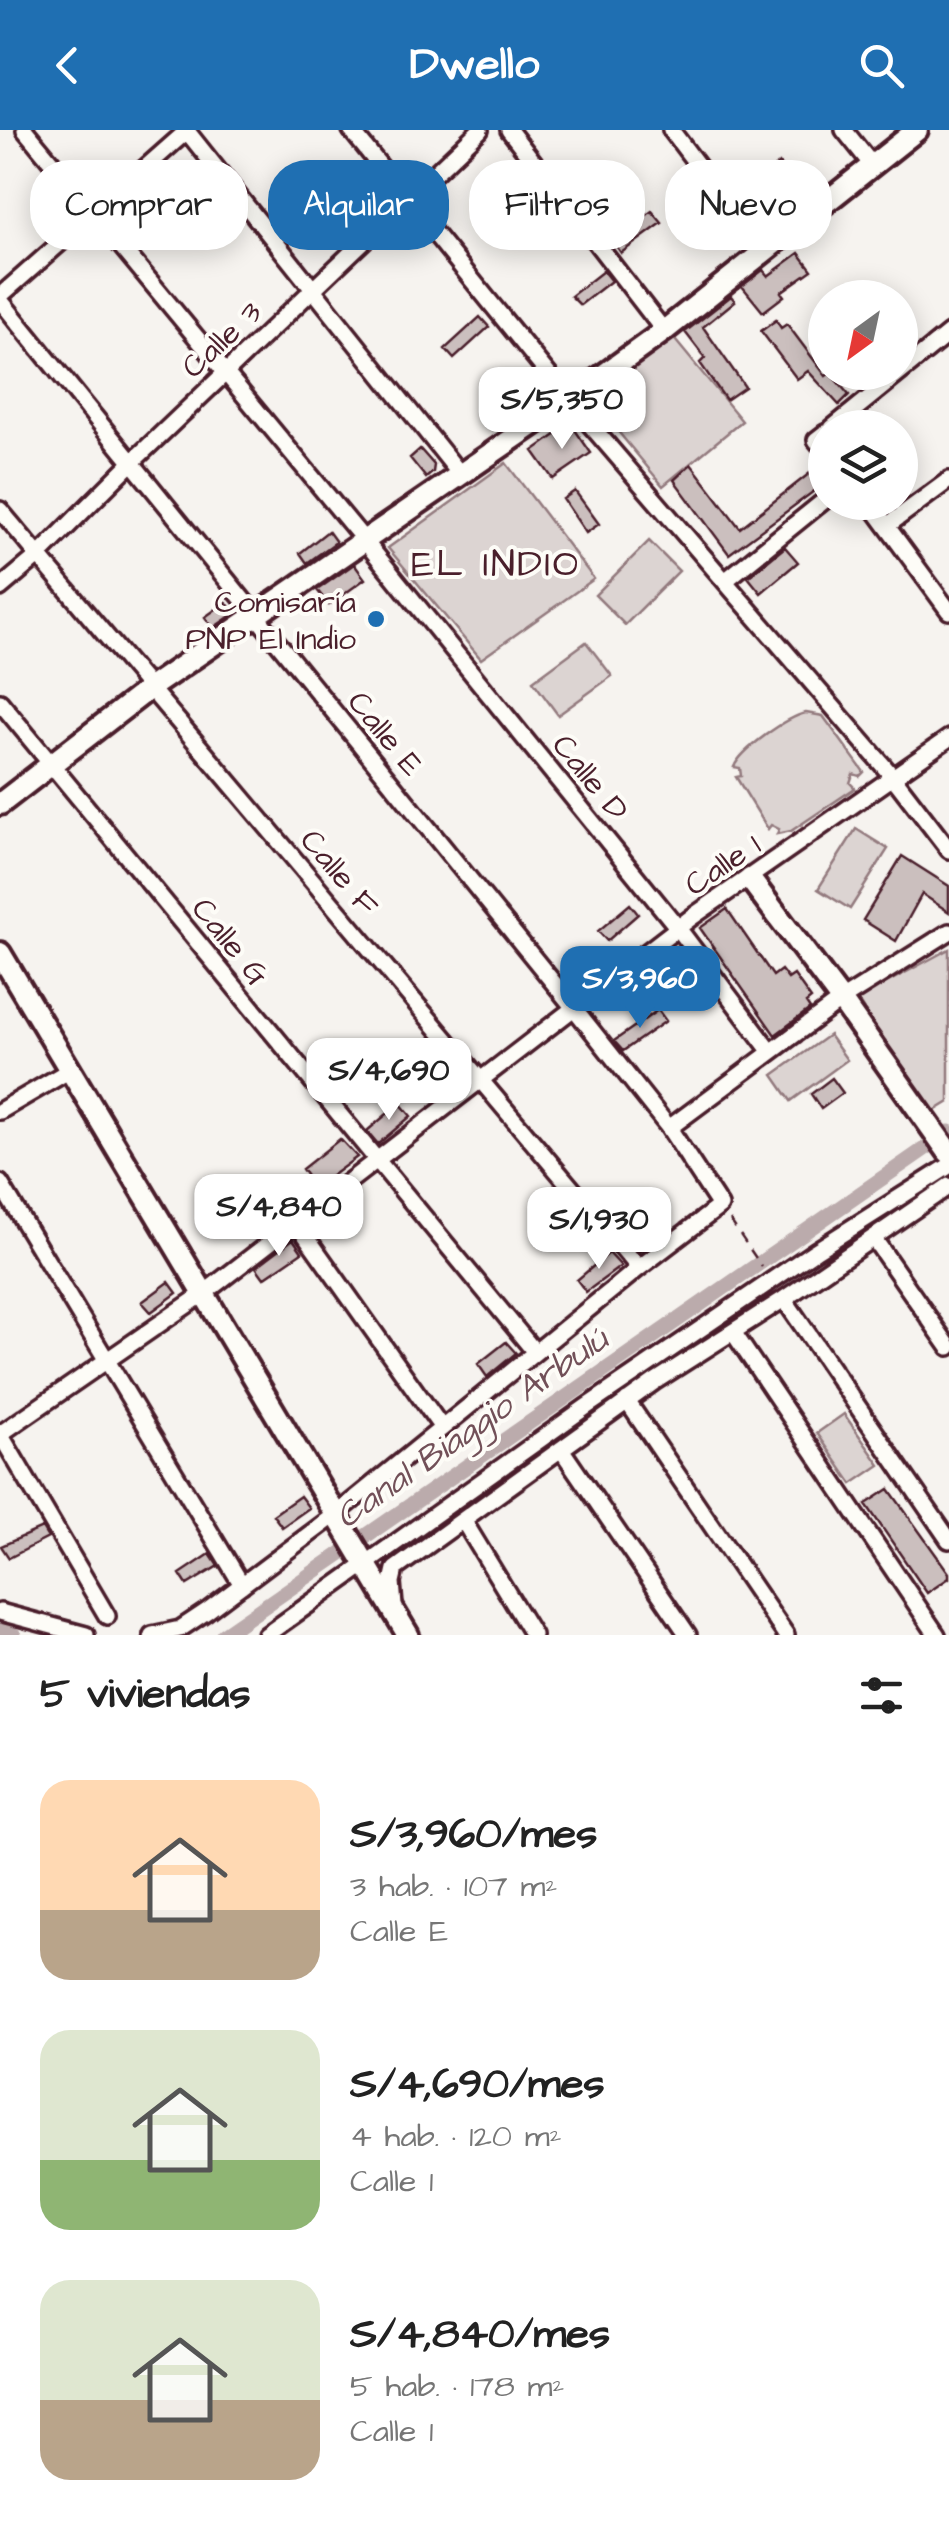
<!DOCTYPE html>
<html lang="es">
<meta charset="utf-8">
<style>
body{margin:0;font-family:"Architects Daughter",sans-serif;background:#f6f6f6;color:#222;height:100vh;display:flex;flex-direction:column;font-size:38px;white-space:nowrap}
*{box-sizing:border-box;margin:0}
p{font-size:32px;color:#767676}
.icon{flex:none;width:55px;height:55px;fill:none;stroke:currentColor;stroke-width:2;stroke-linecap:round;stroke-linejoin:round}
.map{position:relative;height:1505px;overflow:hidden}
.sheet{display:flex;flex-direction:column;background:#fff;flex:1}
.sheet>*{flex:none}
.top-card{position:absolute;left:30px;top:30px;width:890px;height:90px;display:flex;gap:20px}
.needle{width:65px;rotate:213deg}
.buttons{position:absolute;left:808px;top:150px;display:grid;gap:20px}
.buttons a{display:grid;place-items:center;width:110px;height:110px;border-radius:50%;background:#fff;box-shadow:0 5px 25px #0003;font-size:50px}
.price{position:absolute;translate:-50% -85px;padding:0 22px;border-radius:20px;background:#fff;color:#222;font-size:32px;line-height:65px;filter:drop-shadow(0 2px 5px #0008)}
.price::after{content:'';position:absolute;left:50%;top:60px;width:30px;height:22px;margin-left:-15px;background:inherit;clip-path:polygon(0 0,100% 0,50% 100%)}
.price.active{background:#1f6fb2;color:#fff}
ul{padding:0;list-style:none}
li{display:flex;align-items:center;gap:30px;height:250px;padding:0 40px}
li span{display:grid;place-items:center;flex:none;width:280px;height:200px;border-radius:30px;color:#555}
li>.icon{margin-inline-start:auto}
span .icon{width:120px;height:120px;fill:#fffc;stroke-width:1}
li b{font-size:42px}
h2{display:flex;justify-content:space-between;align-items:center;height:120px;padding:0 40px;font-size:42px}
.tag{padding:0 35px;border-radius:40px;background:#fff;box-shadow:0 5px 25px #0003;font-size:35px;line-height:90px}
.tag.active{background:#1f6fb2;color:#fff}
header{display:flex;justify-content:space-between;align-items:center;height:130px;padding:0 40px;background:#1f6fb2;color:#fff;font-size:45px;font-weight:700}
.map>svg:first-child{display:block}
</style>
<header><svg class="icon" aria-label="back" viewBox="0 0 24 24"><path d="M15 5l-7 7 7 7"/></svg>Dwello<svg class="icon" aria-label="search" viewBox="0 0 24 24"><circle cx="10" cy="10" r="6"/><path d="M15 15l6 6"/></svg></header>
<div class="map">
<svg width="949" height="1505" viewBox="0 0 949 1505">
<rect width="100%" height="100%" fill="#f6f3ef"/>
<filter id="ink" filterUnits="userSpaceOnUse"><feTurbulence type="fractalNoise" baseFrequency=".01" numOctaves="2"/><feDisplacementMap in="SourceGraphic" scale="20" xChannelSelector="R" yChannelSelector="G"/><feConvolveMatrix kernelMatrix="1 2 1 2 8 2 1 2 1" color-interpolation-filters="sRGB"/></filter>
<g filter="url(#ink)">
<!-- green -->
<path fill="#dcd4d2" stroke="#937a7e" stroke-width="2.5" d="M671,205L742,291L663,356L592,270Z
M506,333L594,449L481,529L388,418Z
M649,411L679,441L625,495L595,465Z
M586,512L612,546L558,585L533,551Z
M806,583L823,586L864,642L860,646L853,644L850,653L855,658L791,701L777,704L779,699L771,695L768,699L736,647L741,646L740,638L734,637C741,620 787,587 806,583Z
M856,699L888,719L850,779L818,759Z
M949,819V972L931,983L857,869Z
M829,905L847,930L791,971L773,945Z
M844,1284L880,1335L852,1354L817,1303Z"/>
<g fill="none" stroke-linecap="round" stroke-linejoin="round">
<!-- canal -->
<path stroke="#bbabac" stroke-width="15" d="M0,1500L14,1505
M223,1505L949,1002"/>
</g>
<!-- building -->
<path fill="#cbbfbe" stroke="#4a1f2b" stroke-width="2.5" d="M779,33L796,55L754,89L737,67Z
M652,81L662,93L621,123L613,111Z
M799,123L812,140L781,162L784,166L763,182L742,156L763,140L768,146Z
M603,141L611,151L580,175L571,166Z
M731,166L735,171L703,197L745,257L726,270L700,233L705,228L685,202Z
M480,187L489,197L454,229L445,219Z
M776,190L781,198L787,194L826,246L830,243L849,265L839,275L808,241L797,249L761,201Z
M571,294L591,323L553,349L533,321Z
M420,319L434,335L433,342L426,348L410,328Z
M824,332L825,353L729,424L674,350L691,334L740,398Z
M575,361L599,394L586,403L563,369Z
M328,401L336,412L307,433L300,423Z
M785,417L798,432L761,463L748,447Z
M354,434L365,449L329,475L317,460Z
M226,472L235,483L213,498L205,487Z
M902,726L949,756V782L922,764L896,811L863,790Z
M630,774L638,784L607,811L598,801Z
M727,779L773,846L781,840L788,849L794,845L811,869L806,873L810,879L775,905L700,798Z
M658,880L666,891L623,921L614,911Z
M832,948L843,963L821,979L811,964Z
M400,973L411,986L378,1014L367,1001Z
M340,1009L357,1027L315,1058L302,1039Z
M662,1089L669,1101L640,1122L630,1110Z
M293,1109L302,1122L264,1148L256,1137Z
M609,1123L621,1136L586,1162L577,1150Z
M169,1152L177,1163L151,1182L142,1172Z
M506,1212L516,1223L487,1247L478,1234Z
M889,1359L949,1443V1448L927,1463L866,1374Z
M300,1366L309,1378L282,1397L273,1385Z
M42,1398L48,1408L9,1428L1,1416Z
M210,1424L218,1436L187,1455L180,1444Z"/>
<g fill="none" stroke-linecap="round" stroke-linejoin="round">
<defs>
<path id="minor" d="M25,0L364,410L678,798L771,922
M186,0L460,344
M351,0L569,270L893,647L949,720
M509,0L664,201
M671,0L763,122
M844,0L872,35
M0,166L188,0
M0,170L574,878L669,998L720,1076L639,1138L335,1385L207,1481L180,1499L152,1505
M832,298L949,203
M825,303L816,310L825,321
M869,372L949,481
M0,380L639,1138
M888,395L949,350
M725,451L825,370
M0,458L38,426L132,332L480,0
M0,572L535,1222
M0,981L70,940
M669,998L841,870L949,802
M0,1053L242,1455
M296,1092L442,1298
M874,1109L949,1217
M784,1169L949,1410
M733,1202L937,1505
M627,1271L786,1505
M0,1304L203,1164L692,787L949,608
M0,1304L107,1486
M561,1319L688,1505
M463,1390L533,1505
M394,1476L392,1452L395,1439L654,1252L784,1169L949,1056
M0,1482L86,1505
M266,1505L586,1277L815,1121L949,1036"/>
<path id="tertiary" d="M0,674L150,558L569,270L664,201L917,0
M750,749L841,870L949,1023
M0,823L408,1505"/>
</defs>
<!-- minor casing -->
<use href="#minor" stroke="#4a1f2b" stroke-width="22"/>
<!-- tertiary casing -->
<use href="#tertiary" stroke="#4a1f2b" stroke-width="28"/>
<!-- path -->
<path stroke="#4a1f2b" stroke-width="2.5" stroke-dasharray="10 8" stroke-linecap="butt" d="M730,1090L762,1137"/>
<!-- minor -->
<use href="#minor" stroke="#fdfcf7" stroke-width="15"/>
<!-- tertiary -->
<use href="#tertiary" stroke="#fdfcf7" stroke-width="20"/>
</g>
</g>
<!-- markers -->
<circle fill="#1f6fb2" stroke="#fdfcf7" stroke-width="4" cx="376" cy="489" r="10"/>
<g text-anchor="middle" stroke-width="8" stroke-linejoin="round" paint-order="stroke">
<!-- street labels -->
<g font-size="32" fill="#4a1f2b" stroke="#fdfcf7">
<text transform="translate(221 209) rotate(-43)" y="11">Calle 3</text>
<text transform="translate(386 603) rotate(51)" y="11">Calle E</text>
<text transform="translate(591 647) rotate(51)" y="11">Calle D</text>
<text transform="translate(722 734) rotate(-34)" y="11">Calle 1</text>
<text transform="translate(340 742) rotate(50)" y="11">Calle F</text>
<text transform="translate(231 811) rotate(51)" y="11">Calle G</text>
</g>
<!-- poi labels -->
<g font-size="32" fill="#4a1f2b" stroke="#fdfcf7" text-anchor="end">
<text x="356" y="482">Comisaría<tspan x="356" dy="37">PNP El Indio</tspan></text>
</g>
<!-- water labels -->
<g font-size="35" font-style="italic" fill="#725058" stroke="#fdfcf7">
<text transform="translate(471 1297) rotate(-35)" y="12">Canal Biaggio Arbulú</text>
</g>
<!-- quarter labels -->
<g font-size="38" letter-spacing="2.5" fill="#4a1f2b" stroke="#fdfcf7">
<text x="496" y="446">EL INDIO</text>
</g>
</g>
</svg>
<div class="buttons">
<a><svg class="needle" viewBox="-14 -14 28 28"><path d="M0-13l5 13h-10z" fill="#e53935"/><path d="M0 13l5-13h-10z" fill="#767676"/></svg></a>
<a><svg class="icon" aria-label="layers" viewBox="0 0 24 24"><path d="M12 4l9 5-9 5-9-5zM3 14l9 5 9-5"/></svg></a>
</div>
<b class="price" style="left:562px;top:322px">S/5,350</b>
<b class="price active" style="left:640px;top:901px">S/3,960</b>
<b class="price" style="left:389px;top:993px">S/4,690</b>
<b class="price" style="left:279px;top:1129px">S/4,840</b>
<b class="price" style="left:599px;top:1142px">S/1,930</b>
<div class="top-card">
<a class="tag">Comprar</a>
<a class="tag active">Alquilar</a>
<a class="tag">Filtros</a>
<a class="tag">Nuevo</a>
</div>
</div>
<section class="sheet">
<h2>5 viviendas<svg class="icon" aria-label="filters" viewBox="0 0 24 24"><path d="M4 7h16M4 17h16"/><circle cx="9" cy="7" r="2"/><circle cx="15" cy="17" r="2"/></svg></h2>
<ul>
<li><span style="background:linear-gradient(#ffd9b3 65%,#b9a48a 0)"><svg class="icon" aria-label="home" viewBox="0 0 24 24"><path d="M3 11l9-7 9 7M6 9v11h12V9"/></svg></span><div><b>S/3,960/mes</b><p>3 hab. · 107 m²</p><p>Calle E</p></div></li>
<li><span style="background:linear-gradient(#dfe7d0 65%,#8fb573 0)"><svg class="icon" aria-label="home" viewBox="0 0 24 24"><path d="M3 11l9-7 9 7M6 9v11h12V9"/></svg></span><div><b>S/4,690/mes</b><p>4 hab. · 120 m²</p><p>Calle 1</p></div></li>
<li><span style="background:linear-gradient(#dfe7d0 60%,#b9a48a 0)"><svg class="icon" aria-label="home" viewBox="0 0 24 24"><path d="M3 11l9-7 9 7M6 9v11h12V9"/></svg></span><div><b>S/4,840/mes</b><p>5 hab. · 178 m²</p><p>Calle 1</p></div></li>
</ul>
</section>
